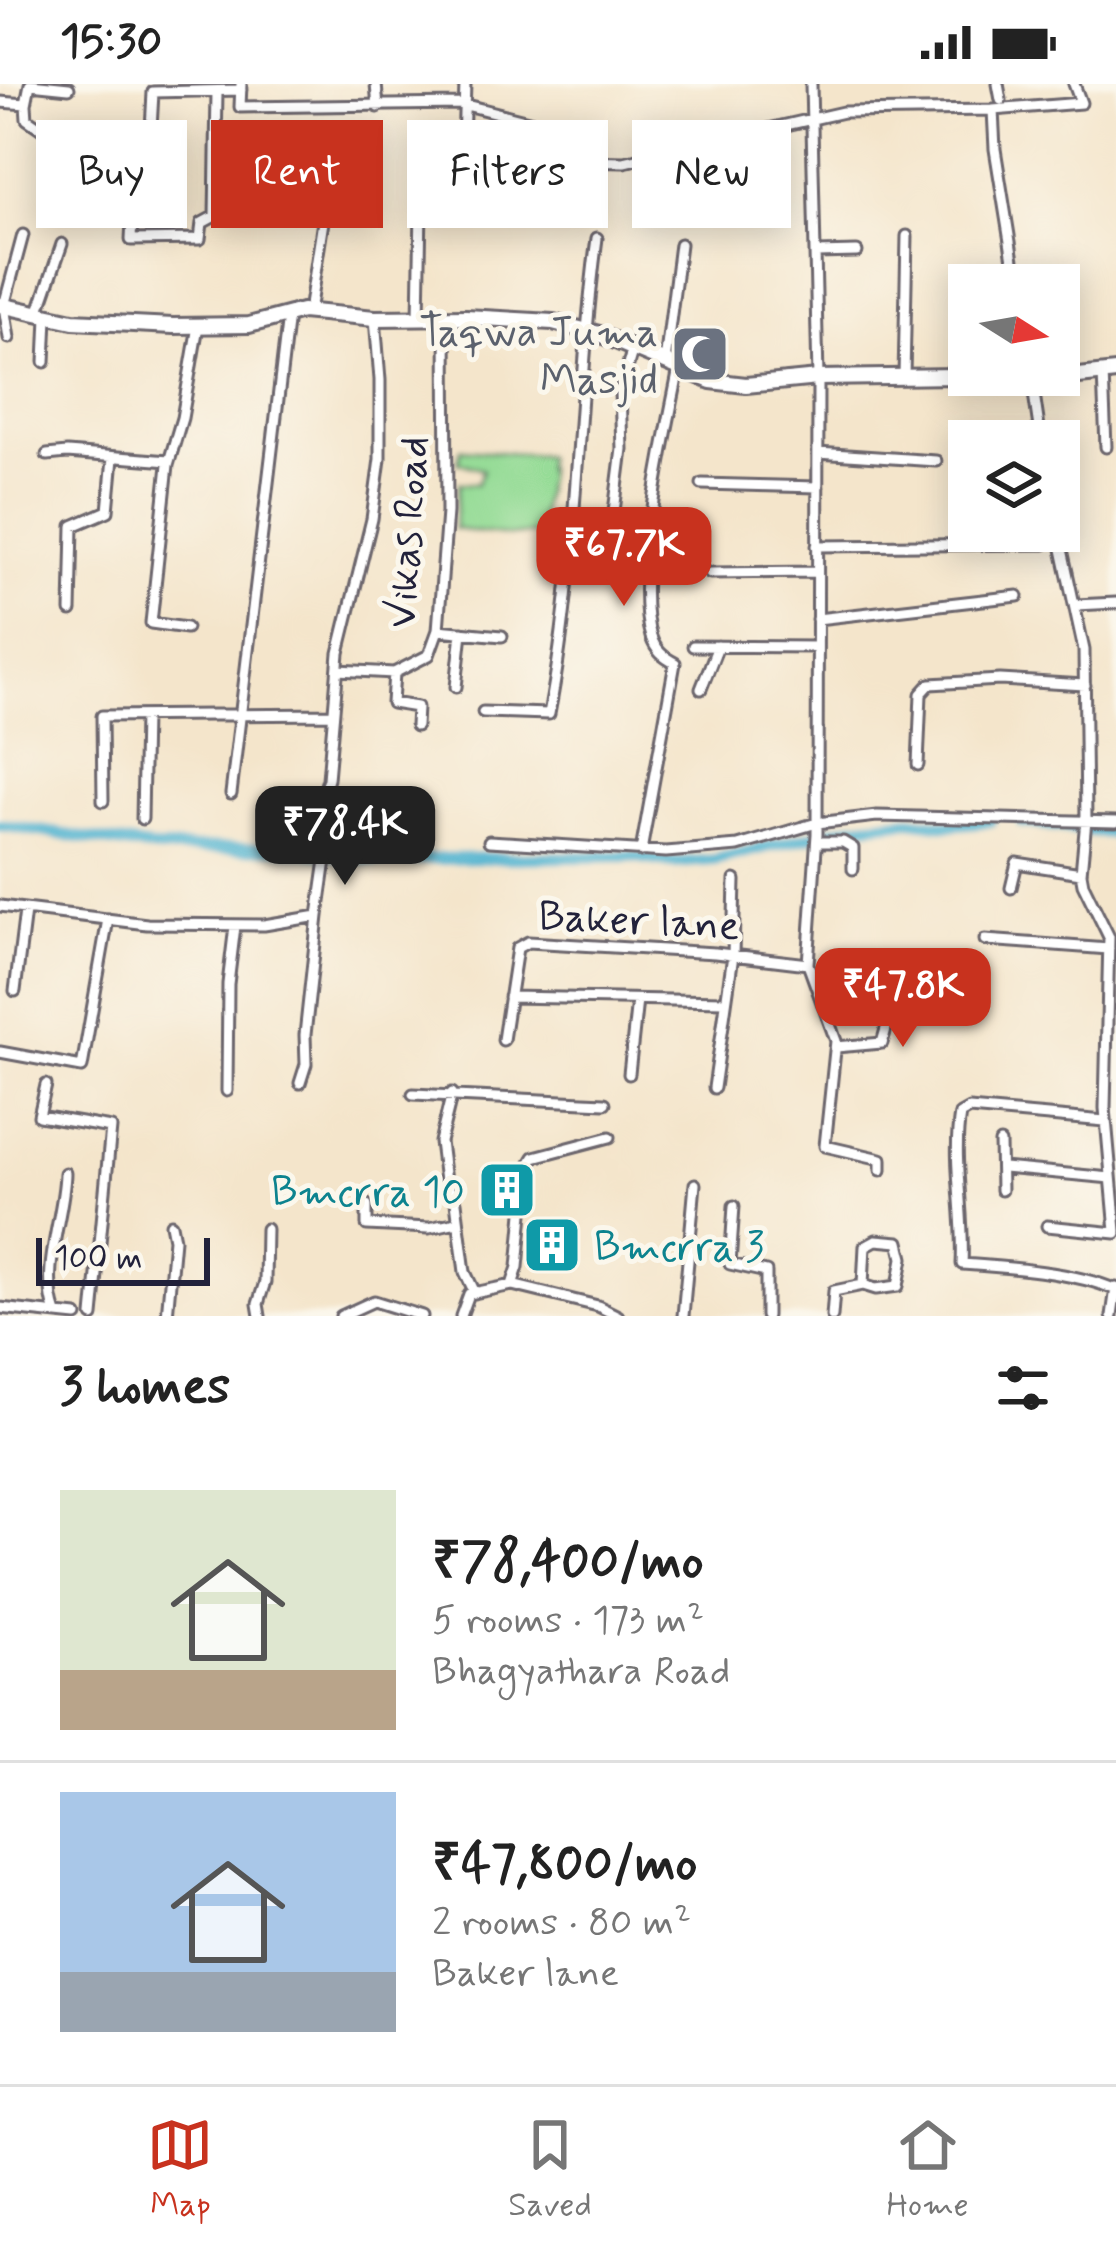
<!DOCTYPE html>
<meta charset="utf-8">
<style>
body{margin:0;font-family:Mynerve,sans-serif;background:#f2f2f2;color:#222;height:100vh;display:flex;flex-direction:column;font-size:45px;white-space:nowrap}
*{box-sizing:border-box;margin:0}
p{font-size:39px;color:#767676}
.icon{flex:none;width:66px;height:66px;fill:none;stroke:currentColor;stroke-width:2;stroke-linecap:round;stroke-linejoin:round}
.map{position:relative;height:1232px;overflow:hidden}
.sheet{display:flex;flex-direction:column;background:#fff;flex:1}
.sheet>*{flex:none}
.hud{position:absolute;left:36px;top:36px;width:1044px;height:108px;display:flex;gap:24px}
.needle{width:78px;rotate:101deg}
.buttons{position:absolute;left:948px;top:180px;display:grid;gap:24px}
.buttons a{display:grid;place-items:center;width:132px;height:132px;border-radius:0px;background:#fff;box-shadow:0 6px 30px #0003;font-size:60px}
.scale{position:absolute;left:36px;bottom:30px;width:174px;box-sizing:border-box;padding-left:12px;border:6px solid #22223b;border-top:0;font-size:33px;line-height:42px;white-space:nowrap;color:#22223b;-webkit-text-stroke:9px #fbf7ec;paint-order:stroke}
.price{position:absolute;translate:-50% -102px;padding:0 27px;border-radius:24px;background:#c8321e;color:#fff;font-size:39px;line-height:78px;filter:drop-shadow(0 3px 6px #0008)}
.price::after{content:'';position:absolute;left:50%;top:72px;width:36px;height:27px;margin-left:-18px;background:inherit;clip-path:polygon(0 0,100% 0,50% 100%)}
.price.active{background:#222;color:#fff}
ul{padding:0;list-style:none}
li{display:flex;align-items:center;gap:36px;height:300px;padding:0 60px}
li+li{border-top:3px solid #e0e0e0}
li span{display:grid;place-items:center;flex:none;width:336px;height:240px;border-radius:0px;color:#555}
li>.icon{margin-inline-start:auto}
span .icon{width:144px;height:144px;fill:#fffc;stroke-width:1}
li b{font-size:51px}
h2{display:flex;justify-content:space-between;align-items:center;height:144px;padding:0 60px;font-size:51px}
.chip{padding:0 42px;border-radius:0px;background:#fff;box-shadow:0 6px 30px #0003;font-size:42px;line-height:108px}
.chip.active{background:#c8321e;color:#fff}
.status{display:flex;justify-content:space-between;align-items:center;height:84px;padding:0 60px;background:#fff;direction:ltr}
.status svg{height:33px;fill:currentColor}
.dock{display:flex;justify-content:space-around;align-items:center;height:168px;border-top:3px solid #e0e0e0;background:#fff;font-size:33px;color:#767676}
.dock a{display:grid;justify-items:center;gap:6px}
.dock .active{color:#c8321e}
.map>svg:first-child{display:block}
</style>
<div class="status"><b>15:30</b><svg viewBox="0 0 49 12"><path d="M0 12V9h3v3zM5 12V6h3v6zM10 12V3h3v9zM15 12V0h3v12zM26 1h20v11H26zM47 4h2v5h-2z"/></svg></div>
<div class="map">
<svg width="1116" height="1232" viewBox="0 0 1116 1232">
<rect width="100%" height="100%" fill="#fbf7ec"/>
<filter id="ink" filterUnits="userSpaceOnUse"><feTurbulence type="fractalNoise" baseFrequency=".00833" numOctaves="2"/><feDisplacementMap in="SourceGraphic" scale="24" xChannelSelector="R" yChannelSelector="G"/><feConvolveMatrix kernelMatrix="1 2 1 2 8 2 1 2 1" color-interpolation-filters="sRGB"/></filter>
<filter id="wash" filterUnits="userSpaceOnUse"><feTurbulence type="fractalNoise" baseFrequency=".004" numOctaves="4" result="noise"/><feDisplacementMap in="SourceGraphic" scale="48" xChannelSelector="R" yChannelSelector="G"/><feGaussianBlur stdDeviation="2.7" result="paint"/><feColorMatrix in="noise" values="0 0 0 0 0 0 0 0 0 0 0 0 0 0 0 0 0 1.4 0 .05"/><feComposite in="paint" operator="in"/></filter>
<g filter="url(#wash)">
<rect width="100%" height="100%" fill="#f4e5cb"/>
<!-- green -->
<path fill="#94db95" stroke="#5b7e68" stroke-width="3" d="M461,365L545,372L547,387L538,449L509,452L454,445L459,399L477,400L483,386L458,378Z"/>
<g fill="none" stroke-linecap="round" stroke-linejoin="round">
<!-- canal -->
<path stroke="#50b2cf" stroke-width="12" d="M1022,738L1116,750
M0,741L157,765L279,764L374,776L630,772L673,779L714,776L852,742L910,736L946,741L990,737"/>
</g>
</g>
<g filter="url(#ink)">
<g fill="none" stroke-linecap="round" stroke-linejoin="round">
<defs>
<path id="street" d="M241,0L240,23L462,20L564,46
M376,0L378,23
M465,0L463,58L532,76L624,78L843,28L993,26L995,65L1017,201
M811,0L818,294L817,750L808,880L836,957L825,1062L881,1075V1086
M998,0L1001,16
M217,7L215,132L202,139L200,155L131,156L134,93L149,82L153,8L241,6
M0,18L26,20L30,0L69,4
M26,20L27,35L43,46L68,47
M993,26L1081,19L1074,0
M91,129H132
M816,169L857,168
M309,228L324,131
M38,230L62,160
M419,235L421,124
M9,254L4,222L23,151
M45,278L47,233
M665,278L680,160
M1103,289L1106,363
M904,293L907,152
M1032,296L1041,357
M818,369L936,377
M47,371L67,369L169,377
M702,400L818,403
M960,422V461
M1058,447L1084,566L1086,736L1081,789L1083,800L1109,853L1105,1024L1116,1147
M817,462L1045,460
M710,489L817,488
M606,490L622,365L620,308L633,264
M1076,521L1116,519
M71,527L73,442L108,427L113,374
M817,535L1018,512
M186,544L151,539L168,381L182,334L198,242
M438,546L502,552
M693,562L817,563
M338,586L394,589L429,571L438,546L447,428L446,235
M394,589L392,619L417,623L416,642
M456,603L462,548
M701,605L718,562
M483,628L549,630C579,474 576,312 597,154
M918,681L921,610L930,600L1000,596L1085,601
M231,710L288,231
M103,717L102,632L333,630
M142,735L144,632
M489,757L666,768L738,762L817,739L877,732L1116,738
M817,758H843L853,764V785
M641,767L675,579C663,573 656,567 651,553C632,495 667,348 679,284
M1011,804L1017,779L1081,789
M0,822L147,840L264,841L318,832L305,951L306,980L300,999
M318,832L327,769L321,718L328,695L339,569L372,435L380,375V296L375,234
M985,856L1109,865
M15,907L25,827
M509,913L725,917
M503,956L517,864L528,858L715,869L808,880
M836,963L882,959L889,934L884,899
M0,968L82,983L108,835
M629,990L637,916
M46,1001L39,1032L111,1044L93,1232
M714,1004L733,871L735,796
M227,1007L228,900L235,842
M452,1009L440,1058L445,1097L456,1118L465,1188L475,1209
M413,1010L605,1019
M1105,1037L969,1025L960,1030C952,1079 965,1130 962,1180C1005,1183 1077,1188 1116,1206
M1000,1059L1001,1106
M1003,1084L1111,1094
M367,1121V1141L429,1144L457,1138
M734,1122L730,1180L766,1188V1232
M1047,1142L1116,1149
M512,1201L518,1183L527,1085L534,1073L610,1053
M0,1224L77,1232
M56,1229C40,1185 64,1133 65,1089
M167,1232L174,1155L171,1140
M260,1232L258,1220L265,1198L266,1145
M341,1232L374,1217L422,1232
M461,1232L469,1210L512,1201L598,1222L618,1232
M683,1232L695,1100
M832,1232L834,1207L863,1201L865,1162L876,1156L899,1158L903,1174L898,1202L876,1205L863,1201
M1112,1232L1116,1204"/>
<path id="secondary" d="M0,221L73,237L173,242L249,241L302,227L375,234L466,233L553,238L599,250L711,297L746,301L818,294L957,292L1032,297L1116,288"/>
</defs>
<!-- street casing -->
<use href="#street" stroke="#6c666d" stroke-width="15"/>
<!-- secondary casing -->
<use href="#secondary" stroke="#6c666d" stroke-width="20"/>
<!-- street -->
<use href="#street" stroke="#fff" stroke-width="9"/>
<!-- secondary -->
<use href="#secondary" stroke="#fff" stroke-width="14"/>
</g>
</g>
<!-- icons -->
<defs>
<symbol id="mosque-square" viewBox="-11 -11 22 22"><rect x="-9" y="-9" width="18" height="18" rx="4" fill="#6b7280" stroke="#fbf7ec"/><path d="M3.5-4.9A6 6 0 1 0 3.5 4.9A5 5 0 1 1 3.5-4.9Z" fill="#fff"/></symbol>
<symbol id="building-square" viewBox="-11 -11 22 22"><rect x="-9" y="-9" width="18" height="18" rx="4" fill="#0f9aa8" stroke="#fbf7ec"/><path d="M-4-6H4V6H1V3H-1V6H-4ZM-2.5-4.3h1.7v1.8h-1.7ZM.8-4.3h1.7v1.8H.8ZM-2.5-1h1.7V.8h-1.7ZM.8-1h1.7V.8H.8Z" fill="#fff"/></symbol>
</defs>
<g fill-rule="evenodd">
<use href="#mosque-square" x="667" y="237" width="66" height="66"/>
<use href="#building-square" x="474" y="1073" width="66" height="66"/>
<use href="#building-square" x="519" y="1128" width="66" height="66"/>
</g>
<g text-anchor="middle" stroke-width="10" stroke-linejoin="round" paint-order="stroke">
<!-- worship labels -->
<g font-size="42" fill="#5b616d" stroke="#fbf7ec" text-anchor="end">
<text x="658" y="261">Taqwa Juma<tspan x="658" dy="48">Masjid</tspan></text>
</g>
<!-- street labels -->
<g font-size="42" fill="#22223b" stroke="#fbf7ec">
<text transform="translate(406 448) rotate(-86)" y="15">Vikas Road</text>
<text transform="translate(639 835) rotate(3)" y="15">Baker lane</text>
</g>
<!-- culture labels -->
<g font-size="42" fill="#0d838f" stroke="#fbf7ec" text-anchor="end">
<text x="465" y="1121">Bmcrra 10</text>
<text x="594" y="1176" text-anchor="start">Bmcrra 3</text>
</g>
</g>
</svg>
<div class="buttons">
<a><svg class="needle" viewBox="-14 -14 28 28"><path d="M0-13l5 13h-10z" fill="#e53935"/><path d="M0 13l5-13h-10z" fill="#767676"/></svg></a>
<a><svg class="icon" aria-label="layers" viewBox="0 0 24 24"><path d="M12 4l9 5-9 5-9-5zM3 14l9 5 9-5"/></svg></a>
</div>
<div class="scale">100 m</div>
<b class="price" style="left:624px;top:525px">₹67.7K</b>
<b class="price active" style="left:345px;top:804px">₹78.4K</b>
<b class="price" style="left:903px;top:966px">₹47.8K</b>
<div class="hud">
<a class="chip">Buy</a>
<a class="chip active">Rent</a>
<a class="chip">Filters</a>
<a class="chip">New</a>
</div>
</div>
<section class="sheet">
<h2>3 homes<svg class="icon" aria-label="filters" viewBox="0 0 24 24"><path d="M4 7h16M4 17h16"/><circle cx="9" cy="7" r="2"/><circle cx="15" cy="17" r="2"/></svg></h2>
<ul>
<li><span style="background:linear-gradient(#dfe7d0 75%,#b9a48a 0)"><svg class="icon" aria-label="home" viewBox="0 0 24 24"><path d="M3 11l9-7 9 7M6 9v11h12V9"/></svg></span><div><b>₹78,400/mo</b><p>5 rooms · 173 m²</p><p>Bhagyathara Road</p></div></li>
<li><span style="background:linear-gradient(#a9c7e8 75%,#9aa5b1 0)"><svg class="icon" aria-label="home" viewBox="0 0 24 24"><path d="M3 11l9-7 9 7M6 9v11h12V9"/></svg></span><div><b>₹47,800/mo</b><p>2 rooms · 80 m²</p><p>Baker lane</p></div></li>
</ul>
</section>
<nav class="dock">
<a class="active"><svg class="icon" aria-label="map" viewBox="0 0 24 24"><path d="M3 6l6-2 6 2 6-2v14l-6 2-6-2-6 2zM9 4v14M15 6v14"/></svg>Map</a>
<a><svg class="icon" aria-label="saved" viewBox="0 0 24 24"><path d="M7 4h10v16l-5-4-5 4z"/></svg>Saved</a>
<a><svg class="icon" aria-label="home" viewBox="0 0 24 24"><path d="M3 11l9-7 9 7M6 9v11h12V9"/></svg>Home</a>
</nav>
